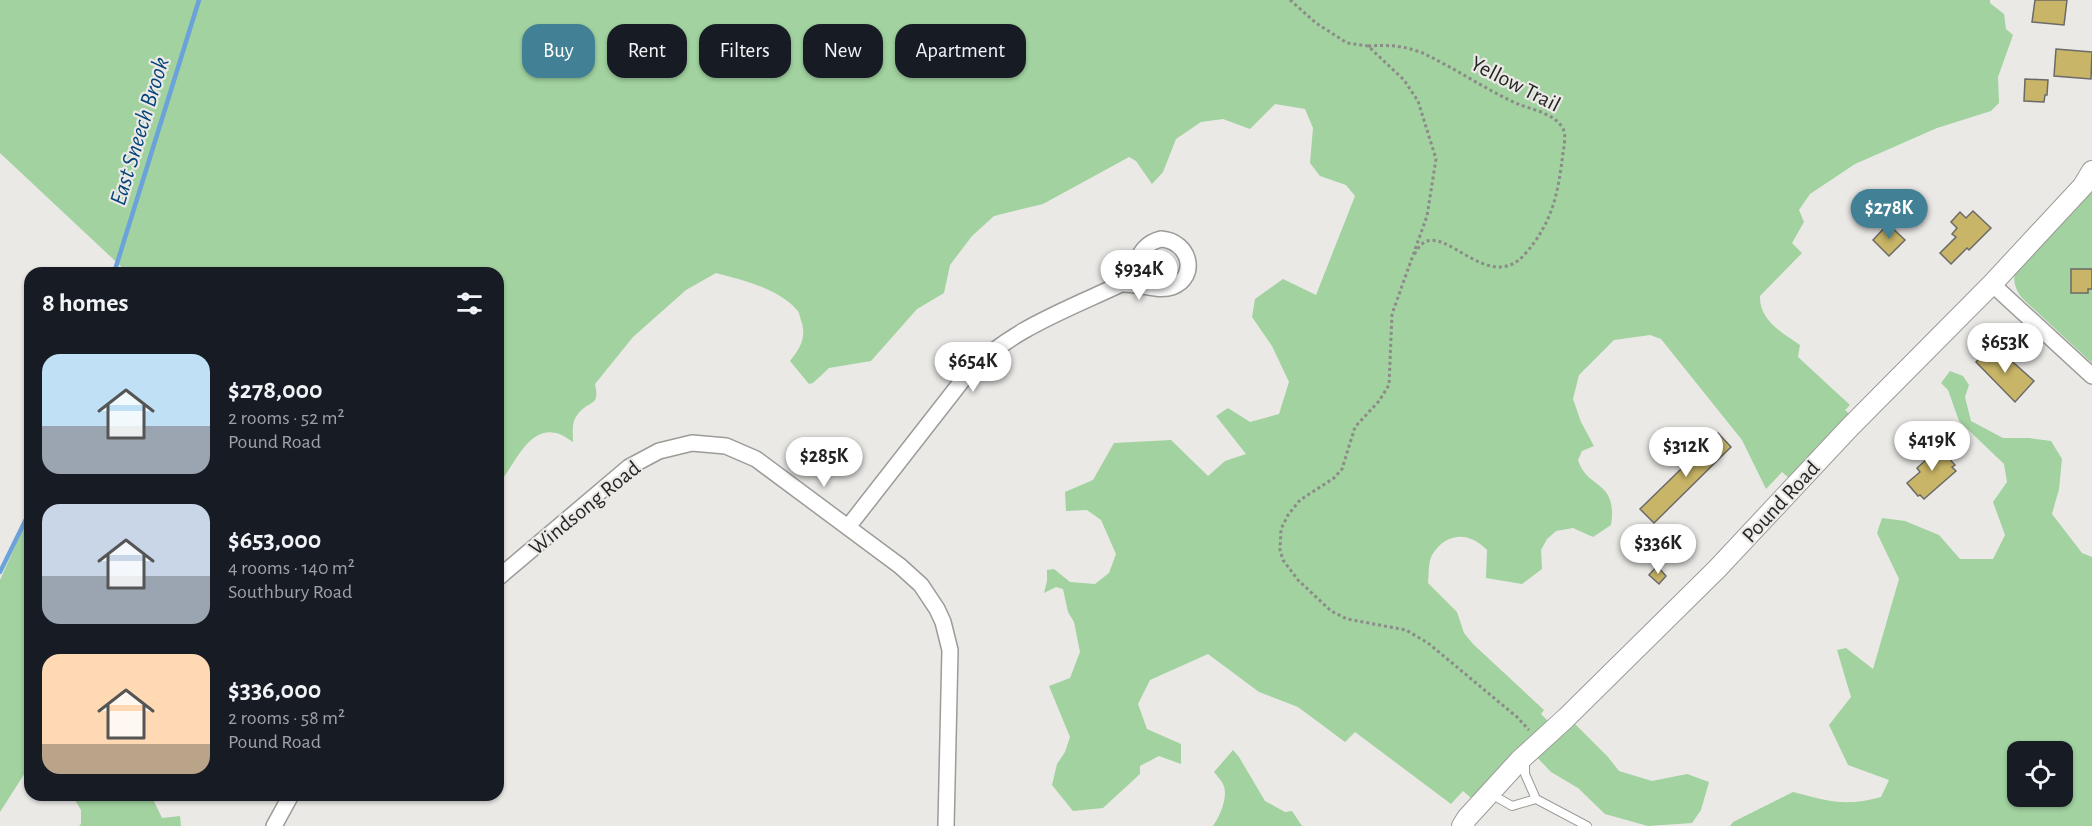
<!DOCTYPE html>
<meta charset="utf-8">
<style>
body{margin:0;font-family:"Alegreya Sans",sans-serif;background:#20242c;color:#f1f3f6;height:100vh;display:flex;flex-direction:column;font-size:22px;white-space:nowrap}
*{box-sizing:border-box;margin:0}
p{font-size:20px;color:#9ea1a6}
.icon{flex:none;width:33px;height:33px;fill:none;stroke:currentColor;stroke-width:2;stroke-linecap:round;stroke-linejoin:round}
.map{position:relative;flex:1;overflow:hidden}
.side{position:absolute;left:24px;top:267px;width:480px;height:534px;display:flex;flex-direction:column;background:#171b24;border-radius:18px;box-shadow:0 2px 4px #0004}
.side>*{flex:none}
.hud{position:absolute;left:522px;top:24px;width:570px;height:54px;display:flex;gap:12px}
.fabs{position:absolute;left:2007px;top:741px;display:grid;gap:12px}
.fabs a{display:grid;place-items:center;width:66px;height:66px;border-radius:12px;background:#171b24;box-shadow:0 2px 4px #0004;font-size:30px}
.price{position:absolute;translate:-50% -51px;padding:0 14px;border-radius:21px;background:#fff;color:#222;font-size:20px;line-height:39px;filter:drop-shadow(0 2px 3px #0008)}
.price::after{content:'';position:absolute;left:50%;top:36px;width:18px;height:14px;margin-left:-9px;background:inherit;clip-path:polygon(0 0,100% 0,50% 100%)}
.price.selected{background:#428195;color:#fff}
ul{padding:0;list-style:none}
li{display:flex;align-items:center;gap:18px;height:150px;padding:0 18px}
li span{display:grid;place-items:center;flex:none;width:168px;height:120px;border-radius:18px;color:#555}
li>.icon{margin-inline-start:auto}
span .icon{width:72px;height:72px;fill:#fffc;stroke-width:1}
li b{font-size:26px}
h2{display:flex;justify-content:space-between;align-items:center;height:72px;padding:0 18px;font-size:26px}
.chip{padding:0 21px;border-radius:18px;background:#171b24;box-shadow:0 2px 4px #0004;font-size:21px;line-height:54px}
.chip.selected{background:#428195;color:#fff}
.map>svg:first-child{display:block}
</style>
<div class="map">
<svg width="2092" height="826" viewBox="0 0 2092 826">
<rect width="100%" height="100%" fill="#eae9e6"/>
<!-- green -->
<path fill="#a1d29f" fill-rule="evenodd" d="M0,0H1990V3L2004,14L2006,29L2013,35L1998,77L1999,103L1991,111L1937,128L1855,164L1810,194L1799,210L1804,222L1792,243L1802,253L1760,296C1759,320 1782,333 1800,345L1798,357L1850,405L1845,410L1855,419L1796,484L1782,472L1766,489L1742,440L1661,339L1650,335L1614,340L1579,375L1573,399L1581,422L1594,446L1582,451L1578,460C1587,490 1618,479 1611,525L1593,537L1573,528L1556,531L1547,539L1541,550L1542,569L1522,584L1486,578L1487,550C1469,531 1446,532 1432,555C1428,562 1429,575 1428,583L1457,612L1464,633L1473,644L1544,710L1541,714L1553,726L1568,717L1608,757L1619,771L1652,781L1687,774L1709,782L1701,810L1692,823L1648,826L1605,814L1578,788L1551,772L1531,751L1476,802L1463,791L1451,804L1355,732L1345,742L1298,707L1259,692L1208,654L1150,680L1138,704L1147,729L1181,744V764L1159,756L1140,766V774L1103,808L1073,811L1052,785L1057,764L1065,752L1070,737L1049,686L1070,678L1080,652L1074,622L1068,612L1063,589L1056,587L1044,593L1047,581V570L1054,569L1070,582L1095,584L1109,573L1116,554L1101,520L1087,510L1066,511L1065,492L1093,480L1114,443L1171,440L1208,476L1225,461L1246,454L1216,416L1228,408L1250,422L1279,414L1289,382L1272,346L1252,317L1255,299L1283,279L1316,295L1355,196L1346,185L1320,176L1310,163L1313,128L1305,109L1275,104L1250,129L1223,119L1201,122L1176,139L1163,172L1152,184L1136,161L1129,157L1043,204L994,216L972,236L950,265L944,293L917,309L871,361L829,368L813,383L809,384L790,361C800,348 806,339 802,323C800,319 800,313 797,310C778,288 742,280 716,273L686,290L633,337L595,384C600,408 590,399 578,414C571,422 573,432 573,442C568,439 562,434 556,433C527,426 514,468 498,484V273H128L0,153Z
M2092,188V269L2071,270L2072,293H2087L2088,289H2092V363L2022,298C2014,287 2012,279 2017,267Z
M1950,371L1963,376L1969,385L1965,397L1971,421L2003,438H2029L2051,441L2062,459L2059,489L2052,514L2082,553L2092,557V826H1730L1733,822L1793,792C1828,801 1845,807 1881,797L1889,780L1848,765L1829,725L1851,697L1837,650L1846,648L1873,669L1899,579L1877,533L1882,518L1905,521L1939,535L1960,559H1993L2005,535L1993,502L2007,482L2004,464L1959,421L1948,390L1941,383ZM2018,752H2062V796H2018Z
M30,513V765L0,812V580Z
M1233,750L1239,757L1265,801L1285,812L1292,811L1302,826H1213C1220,816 1229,796 1223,784C1221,780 1217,776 1214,772Z
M72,795H151L162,818L180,816L181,826H79L81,824V810Z"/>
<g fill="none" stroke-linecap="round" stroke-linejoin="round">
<!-- stream -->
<path stroke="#6ca2da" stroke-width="4.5" d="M114,273L199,0
M0,572L30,511"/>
</g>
<!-- building -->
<path fill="#c9b567" stroke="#6b6a68" stroke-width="1.5" d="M2035,0H2067L2064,25L2032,22Z
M2056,49L2092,52L2091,79L2054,76Z
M2025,79L2048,80L2047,95H2045L2044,102L2024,101Z
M1973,211L1991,228L1969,250L1967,248L1951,264L1940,253L1956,237L1952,234L1957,228L1951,222L1960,212L1966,218Z
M1888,224L1905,240L1889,256L1873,240Z
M2071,269H2092V289H2088V293H2071Z
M1989,348L2002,360L2006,356L2034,381L2015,402L1976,362Z
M1718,433L1731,447L1654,523L1640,509Z
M1936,444L1955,465L1952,467L1956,471L1924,499L1920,495L1918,496L1907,483L1920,472L1917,468L1927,459L1923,455Z
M1657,566L1666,576L1659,584L1649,575Z"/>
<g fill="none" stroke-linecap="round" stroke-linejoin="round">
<defs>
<path id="service" d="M1525,760V774L1536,799
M1491,794L1512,806L1536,799L1587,826"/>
<path id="minor" d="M1161,239C1190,241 1199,277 1172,287C1158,292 1137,283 1121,284C1139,267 1136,245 1161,239Z
M1992,284L2092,376
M848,527L965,377C1006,331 1066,310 1121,284
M498,578L629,467L659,451L692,443L726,446L756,459L900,566L921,585L937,609L943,622L950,650L946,826
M274,826L291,795"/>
<path id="tertiary" d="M1462,826L1467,818L1520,760L1566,718L1717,569L1850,427L1992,284L2083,186L2092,171"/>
</defs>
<!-- service casing -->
<use href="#service" stroke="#9c9b98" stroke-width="10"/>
<!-- minor casing -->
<use href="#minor" stroke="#9c9b98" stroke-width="18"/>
<!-- tertiary casing -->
<use href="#tertiary" stroke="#9c9b98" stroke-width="22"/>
<!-- path -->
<path stroke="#8c8b89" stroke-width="3" stroke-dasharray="3 3" stroke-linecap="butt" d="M1290,0L1316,23L1347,43L1368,46L1404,80L1418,101L1436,159L1427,216L1392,314L1389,385L1379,401L1355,427L1342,469L1334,478L1300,500L1288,515L1281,529L1280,550L1283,560L1298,580L1331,611L1347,619L1406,630L1428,643L1517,717L1529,730
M1368,46C1386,45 1400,45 1417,51C1427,54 1436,60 1446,65C1470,78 1493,93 1518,104C1533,110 1553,113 1562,127C1567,134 1564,145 1563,153C1558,193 1553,222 1525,254C1489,295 1446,224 1422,244C1419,246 1416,252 1414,255"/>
<!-- service -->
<use href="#service" stroke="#fff" stroke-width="8"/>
<!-- minor -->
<use href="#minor" stroke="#fff" stroke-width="15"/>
<!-- tertiary -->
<use href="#tertiary" stroke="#fff" stroke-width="20"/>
</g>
<g text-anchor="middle" stroke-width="4.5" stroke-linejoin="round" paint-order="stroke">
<!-- street labels -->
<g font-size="22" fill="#272625" stroke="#eae9e6">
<text transform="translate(1516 83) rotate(27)" y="8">Yellow Trail</text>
<text transform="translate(1780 501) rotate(-47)" y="8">Pound Road</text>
<text transform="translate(584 507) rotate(-39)" y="8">Windsong Road</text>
</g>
<!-- water labels -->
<g font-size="24" font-style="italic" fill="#064579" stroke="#eae9e6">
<text transform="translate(139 131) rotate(-73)" y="8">East Sneech Brook</text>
</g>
</g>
</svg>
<div class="fabs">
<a><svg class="icon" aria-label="locate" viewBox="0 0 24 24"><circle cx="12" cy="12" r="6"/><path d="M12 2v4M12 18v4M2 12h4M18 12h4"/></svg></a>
</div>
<b class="price selected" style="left:1889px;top:240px">$278K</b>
<b class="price" style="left:1139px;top:301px">$934K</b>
<b class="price" style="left:2005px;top:374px">$653K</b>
<b class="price" style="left:973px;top:393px">$654K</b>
<b class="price" style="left:1932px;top:472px">$419K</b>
<b class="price" style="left:1686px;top:478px">$312K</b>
<b class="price" style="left:824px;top:488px">$285K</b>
<b class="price" style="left:1658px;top:575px">$336K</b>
<div class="hud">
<a class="chip selected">Buy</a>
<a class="chip">Rent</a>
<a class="chip">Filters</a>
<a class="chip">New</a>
<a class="chip">Apartment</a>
</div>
<section class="side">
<h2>8 homes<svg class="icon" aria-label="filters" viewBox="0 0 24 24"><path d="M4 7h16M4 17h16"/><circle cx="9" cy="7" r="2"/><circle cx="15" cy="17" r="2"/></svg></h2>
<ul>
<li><span style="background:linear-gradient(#bfe0f5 60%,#9aa5b1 0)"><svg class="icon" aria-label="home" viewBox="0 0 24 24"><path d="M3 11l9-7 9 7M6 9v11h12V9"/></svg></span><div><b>$278,000</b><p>2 rooms · 52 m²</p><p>Pound Road</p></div></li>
<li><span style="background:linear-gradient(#c9d6e8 60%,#9aa5b1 0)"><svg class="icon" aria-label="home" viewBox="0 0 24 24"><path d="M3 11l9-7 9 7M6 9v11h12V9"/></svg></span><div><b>$653,000</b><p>4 rooms · 140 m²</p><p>Southbury Road</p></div></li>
<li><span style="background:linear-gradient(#ffd9b3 75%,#b9a48a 0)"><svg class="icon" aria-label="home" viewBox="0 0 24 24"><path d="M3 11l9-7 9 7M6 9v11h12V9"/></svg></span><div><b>$336,000</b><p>2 rooms · 58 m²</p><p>Pound Road</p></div></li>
</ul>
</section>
</div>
